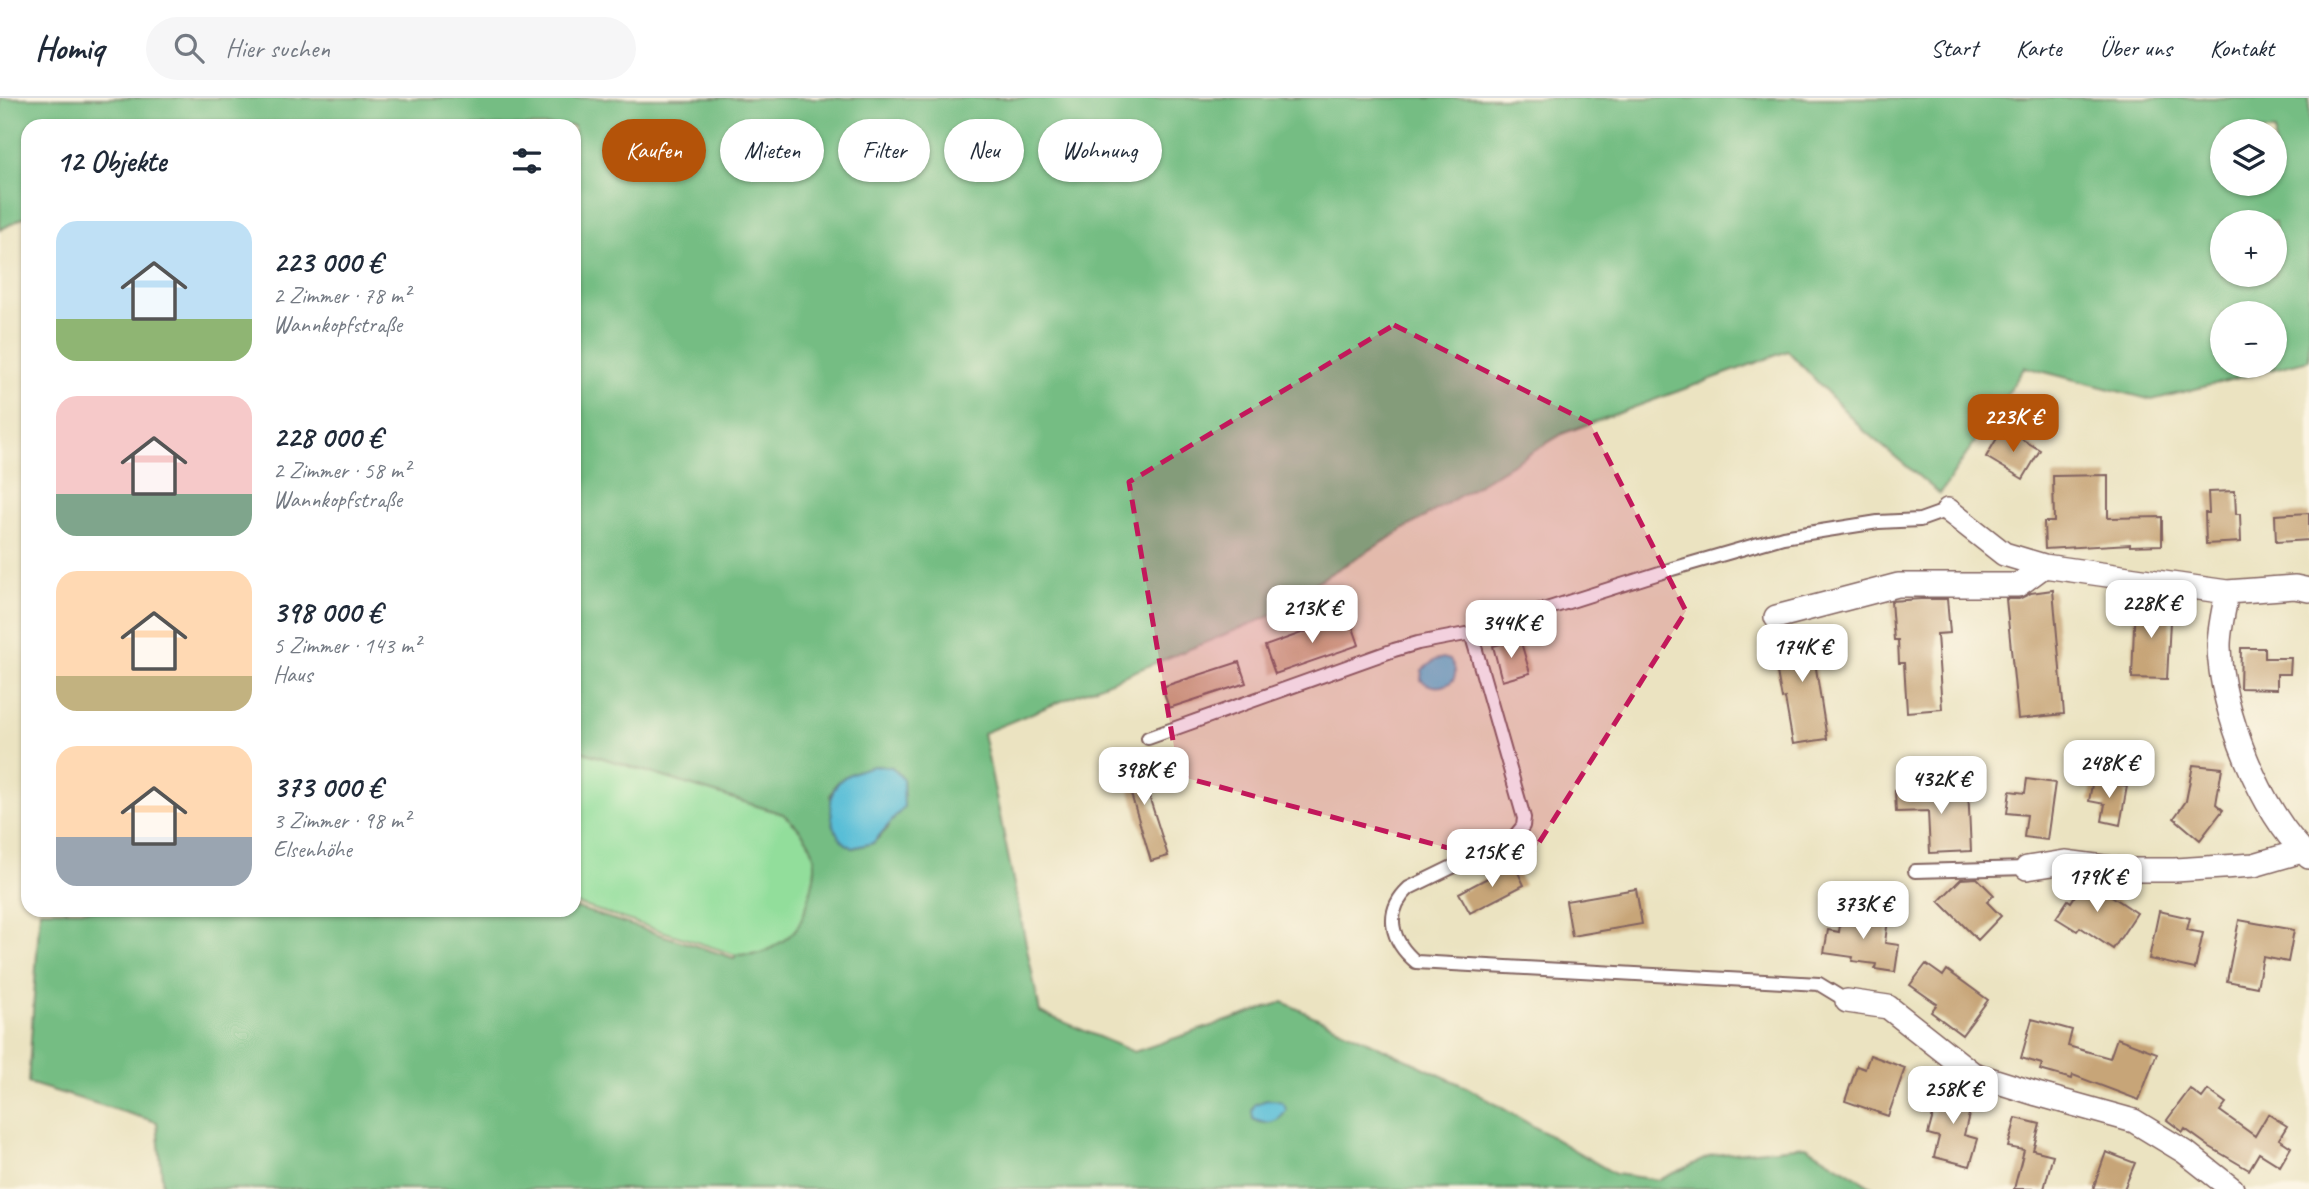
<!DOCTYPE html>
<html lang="de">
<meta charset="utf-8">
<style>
body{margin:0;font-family:Caveat,sans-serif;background:#f6f6f7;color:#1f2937;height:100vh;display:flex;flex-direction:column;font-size:26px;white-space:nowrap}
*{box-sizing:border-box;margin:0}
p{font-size:23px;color:#747a83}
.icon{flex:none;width:38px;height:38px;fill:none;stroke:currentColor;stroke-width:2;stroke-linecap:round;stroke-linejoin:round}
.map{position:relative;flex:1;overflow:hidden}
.panel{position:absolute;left:21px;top:21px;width:560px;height:798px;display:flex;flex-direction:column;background:#fff;border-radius:21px;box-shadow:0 2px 5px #0004}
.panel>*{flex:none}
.banner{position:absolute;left:602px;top:21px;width:665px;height:63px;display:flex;gap:14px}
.buttons{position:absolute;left:2210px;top:21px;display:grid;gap:14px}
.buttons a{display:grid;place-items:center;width:77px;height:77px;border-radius:50%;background:#fff;box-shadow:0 2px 5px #0004;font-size:35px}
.price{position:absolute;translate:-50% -60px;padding:0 16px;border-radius:14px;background:#fff;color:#222;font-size:23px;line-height:46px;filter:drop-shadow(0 2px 4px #0008)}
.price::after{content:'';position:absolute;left:50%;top:42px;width:21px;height:16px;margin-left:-10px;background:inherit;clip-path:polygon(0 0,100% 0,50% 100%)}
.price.selected{background:#b45309;color:#fff}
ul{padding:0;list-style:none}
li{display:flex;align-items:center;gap:21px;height:175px;padding:0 35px}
li span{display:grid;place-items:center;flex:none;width:196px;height:140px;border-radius:21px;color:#555}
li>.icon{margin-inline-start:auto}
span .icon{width:84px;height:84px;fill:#fffc;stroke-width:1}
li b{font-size:30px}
h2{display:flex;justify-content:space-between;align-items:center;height:84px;padding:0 35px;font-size:30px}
.pill{padding:0 24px;border-radius:32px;background:#fff;box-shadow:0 2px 5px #0004;font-size:24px;line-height:63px}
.pill.selected{background:#b45309;color:#fff}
header{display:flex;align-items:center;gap:42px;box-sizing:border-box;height:98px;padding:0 35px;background:#fff;border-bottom:2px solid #e0e1e3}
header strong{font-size:33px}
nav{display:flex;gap:38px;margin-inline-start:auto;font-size:24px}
.search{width:490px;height:63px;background:#f6f6f7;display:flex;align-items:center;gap:18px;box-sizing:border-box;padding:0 24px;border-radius:38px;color:#747a83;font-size:26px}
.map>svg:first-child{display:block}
</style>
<header>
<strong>Homiq</strong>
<div class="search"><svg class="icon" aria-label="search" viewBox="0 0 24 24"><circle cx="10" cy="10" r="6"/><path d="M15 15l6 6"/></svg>Hier suchen</div>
<nav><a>Start</a><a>Karte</a><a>Über uns</a><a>Kontakt</a></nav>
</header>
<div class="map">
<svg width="2309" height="1091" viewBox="0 0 2309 1091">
<rect width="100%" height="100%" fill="#fcf5e5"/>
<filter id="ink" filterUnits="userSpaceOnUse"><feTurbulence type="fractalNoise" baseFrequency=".0143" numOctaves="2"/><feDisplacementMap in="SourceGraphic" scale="14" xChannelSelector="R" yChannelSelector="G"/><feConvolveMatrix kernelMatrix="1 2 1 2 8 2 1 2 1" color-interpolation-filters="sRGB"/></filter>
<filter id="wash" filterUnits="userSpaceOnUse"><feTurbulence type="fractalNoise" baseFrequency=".00686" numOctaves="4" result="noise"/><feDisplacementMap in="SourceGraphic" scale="28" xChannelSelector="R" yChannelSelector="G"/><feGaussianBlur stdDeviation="1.57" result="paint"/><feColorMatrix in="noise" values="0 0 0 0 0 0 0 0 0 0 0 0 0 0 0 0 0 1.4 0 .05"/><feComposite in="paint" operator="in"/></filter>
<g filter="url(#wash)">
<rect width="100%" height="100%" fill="#ebe3c1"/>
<!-- green -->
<path fill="#92de9b" stroke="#6e7e63" stroke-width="2" d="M574,651L783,716C798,728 814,744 815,765C816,780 806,815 798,828C791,839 775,849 763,854C755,857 745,856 736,857L574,805Z"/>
<!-- forest -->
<path fill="#75bd83" stroke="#606e57" stroke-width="2" fill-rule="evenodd" d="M0,0H2309V262L2152,302L2025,269L1940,396L1862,331L1788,253L1564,335L1315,485L1320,498L983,635L1040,914L1134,954L1283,904L1468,990L1615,1076L1659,1082L1713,1057L1806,1048L1876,1091H163L157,1024L28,985L40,812H574V809L734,860L736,857C745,856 755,857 763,854C775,849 791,839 798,828C806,815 816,780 815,765C814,744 798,728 783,716L574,651V28H28V117L0,132ZM2222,33H2275V86H2222ZM2222,124H2275V177H2222ZM2222,215H2275V268H2222ZM844,679L889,729L873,745L853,750L830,698L836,686Z"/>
<!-- water -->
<path fill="#59bed7" stroke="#526e81" stroke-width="2" d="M1443,560L1450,562C1467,584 1438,597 1421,582L1422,572L1435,562Z
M874,668L892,669L903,681L904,709L873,745L852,750C839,742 835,735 832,720C826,685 843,675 874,668Z
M1267,1002C1276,1002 1286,1002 1286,1013C1278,1025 1266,1028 1253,1021L1252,1012L1255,1006Z"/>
<g id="blocks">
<!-- building -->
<path fill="#c7a578" d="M2003,330L2040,352L2023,381L1986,359Z
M2108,377V420L2162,419V447L2130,448V446L2045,451L2044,424H2054L2053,378Z
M2235,393L2236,416H2240L2241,444L2206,446L2205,415H2209L2208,394Z
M2309,415V442L2276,444L2275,417Z
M2053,492L2064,616L2018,621L2006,501H2019L2031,495Z
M1921,501H1947L1950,535L1937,536L1942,611L1907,614L1904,565H1899L1898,542H1894L1891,503Z
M2135,503L2171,504L2167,581L2132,580Z
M1349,518L1359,547L1275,576L1265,548Z
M1823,533L1828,561L1815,564L1827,641L1793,646L1785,600L1782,601L1771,542Z
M1520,541L1530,575L1502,583L1493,548Z
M2241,550H2265V560H2291L2290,576H2277V591L2240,590Z
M1239,564L1246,585L1169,610L1162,589Z
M1135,654L1168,758L1151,763L1120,659Z
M2193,667L2222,670L2216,706L2223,712L2200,742L2174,720L2186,703Z
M2027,681L2055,685L2047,742L2024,739L2027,717L2007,715L2010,693L2025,695Z
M2093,681L2127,688L2120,727L2102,723L2105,706L2089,703Z
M1968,690L1971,753L1930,755L1928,713L1896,714L1895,693Z
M1514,766L1524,787L1470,815L1459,795Z
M1977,780L1994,797L1987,804L2001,818L1978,842L1939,803L1961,781Z
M2086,781L2137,815L2113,851L2080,829L2077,833L2056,820L2068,802L2071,804Z
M1636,791L1642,826L1572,838L1566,803Z
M2159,813L2190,820L2187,832L2203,835L2195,871L2149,861Z
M1842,814L1888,821L1885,845L1899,847L1895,874L1875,871L1876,866L1852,863L1853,859L1824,855L1828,832L1839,834Z
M2239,822L2294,832L2288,864L2263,859L2257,889L2227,883Z
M1926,866L1943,878L1947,872L1988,902L1962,937L1931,914L1937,906L1910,887Z
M2032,921L2072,932L2068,948L2110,960L2117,940L2157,955L2139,1002L2073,977L2072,981L2040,972L2042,966L2021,960Z
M1870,957L1905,970L1888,1018L1845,1003L1857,968L1865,971Z
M1941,987L1974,996L1964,1037L1978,1041L1970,1068L1934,1059L1939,1039L1928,1036Z
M2190,991L2202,1000L2208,992L2226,1005L2220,1013L2255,1038L2268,1016L2287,1028L2279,1041L2291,1049L2280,1068L2259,1055L2249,1072L2210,1049L2185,1031L2183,1034L2167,1022Z
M2016,1020L2040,1026L2033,1052L2053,1057L2044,1091H2014L2024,1052L2008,1049Z
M2106,1054L2135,1065L2124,1091H2093Z"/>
</g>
</g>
<g filter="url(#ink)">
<use href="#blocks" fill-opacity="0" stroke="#826460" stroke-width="2"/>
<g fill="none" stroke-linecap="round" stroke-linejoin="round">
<defs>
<path id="lane" d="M1148,640L1394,552L1418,545L1471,535
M1915,773L2027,770
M1847,903L1819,886L1416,864C1391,843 1383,814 1409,790L1514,739L1523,728L1524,720L1471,535L1672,471L1783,439L1878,424L1920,422L1948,412"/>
<path id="street" d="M1948,412L2004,456L2044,468L2227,494L2295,489L2309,492
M2227,494C2224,512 2219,531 2219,548C2220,611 2261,717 2309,759
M1776,519L1898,487H2018L2044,468
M2027,770L2065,764L2126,772H2175L2254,767L2302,753
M1847,903L1888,909L1973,976L2037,996L2134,1023L2185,1054L2232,1091"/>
</defs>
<!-- lane casing -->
<use href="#lane" stroke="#826460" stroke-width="16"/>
<!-- street casing -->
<use href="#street" stroke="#826460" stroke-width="26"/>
<!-- lane -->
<use href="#lane" stroke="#fff" stroke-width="12"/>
<!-- street -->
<use href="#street" stroke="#fff" stroke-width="23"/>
</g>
</g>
<!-- marked area -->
<path fill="#c2185b" fill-opacity="0.2" stroke="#c2185b" stroke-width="5" stroke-dasharray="14 9" stroke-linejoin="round" d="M1394,227L1590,325L1686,513L1523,770L1179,678L1129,384Z"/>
</svg>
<div class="buttons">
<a><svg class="icon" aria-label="layers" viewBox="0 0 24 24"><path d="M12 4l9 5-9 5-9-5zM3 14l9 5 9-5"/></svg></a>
<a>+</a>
<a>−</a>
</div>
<b class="price selected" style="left:2013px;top:356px">223K €</b>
<b class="price" style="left:2151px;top:542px">228K €</b>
<b class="price" style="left:1312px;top:547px">213K €</b>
<b class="price" style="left:1511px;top:562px">344K €</b>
<b class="price" style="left:1802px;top:586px">174K €</b>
<b class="price" style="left:2109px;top:702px">248K €</b>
<b class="price" style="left:1144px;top:709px">398K €</b>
<b class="price" style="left:1941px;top:718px">432K €</b>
<b class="price" style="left:1492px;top:791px">215K €</b>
<b class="price" style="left:2097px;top:816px">179K €</b>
<b class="price" style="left:1863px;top:843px">373K €</b>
<b class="price" style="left:1953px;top:1028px">258K €</b>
<div class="banner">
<a class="pill selected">Kaufen</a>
<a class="pill">Mieten</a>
<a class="pill">Filter</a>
<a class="pill">Neu</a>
<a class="pill">Wohnung</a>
</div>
<section class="panel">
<h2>12 Objekte<svg class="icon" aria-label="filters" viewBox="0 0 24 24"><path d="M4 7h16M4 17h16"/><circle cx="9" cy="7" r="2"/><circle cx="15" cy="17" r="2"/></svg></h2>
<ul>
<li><span style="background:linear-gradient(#bfe0f5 70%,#8fb573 0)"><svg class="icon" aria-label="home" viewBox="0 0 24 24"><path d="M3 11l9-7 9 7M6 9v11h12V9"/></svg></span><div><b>223 000 €</b><p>2 Zimmer · 78 m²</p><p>Wannkopfstraße</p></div></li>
<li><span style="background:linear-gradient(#f6c9c9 70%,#7fa58c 0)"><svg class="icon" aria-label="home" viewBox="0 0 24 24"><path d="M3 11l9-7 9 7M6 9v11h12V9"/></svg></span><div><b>228 000 €</b><p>2 Zimmer · 58 m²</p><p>Wannkopfstraße</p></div></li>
<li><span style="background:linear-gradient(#ffd9b3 75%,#c2b280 0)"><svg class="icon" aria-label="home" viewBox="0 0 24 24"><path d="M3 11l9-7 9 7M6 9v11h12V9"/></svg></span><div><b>398 000 €</b><p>5 Zimmer · 143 m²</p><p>Haus</p></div></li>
<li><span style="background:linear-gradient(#ffd9b3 65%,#9aa5b1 0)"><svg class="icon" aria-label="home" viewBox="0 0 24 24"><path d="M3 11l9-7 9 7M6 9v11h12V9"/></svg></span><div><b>373 000 €</b><p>3 Zimmer · 98 m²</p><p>Elsenhöhe</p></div></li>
</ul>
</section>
</div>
